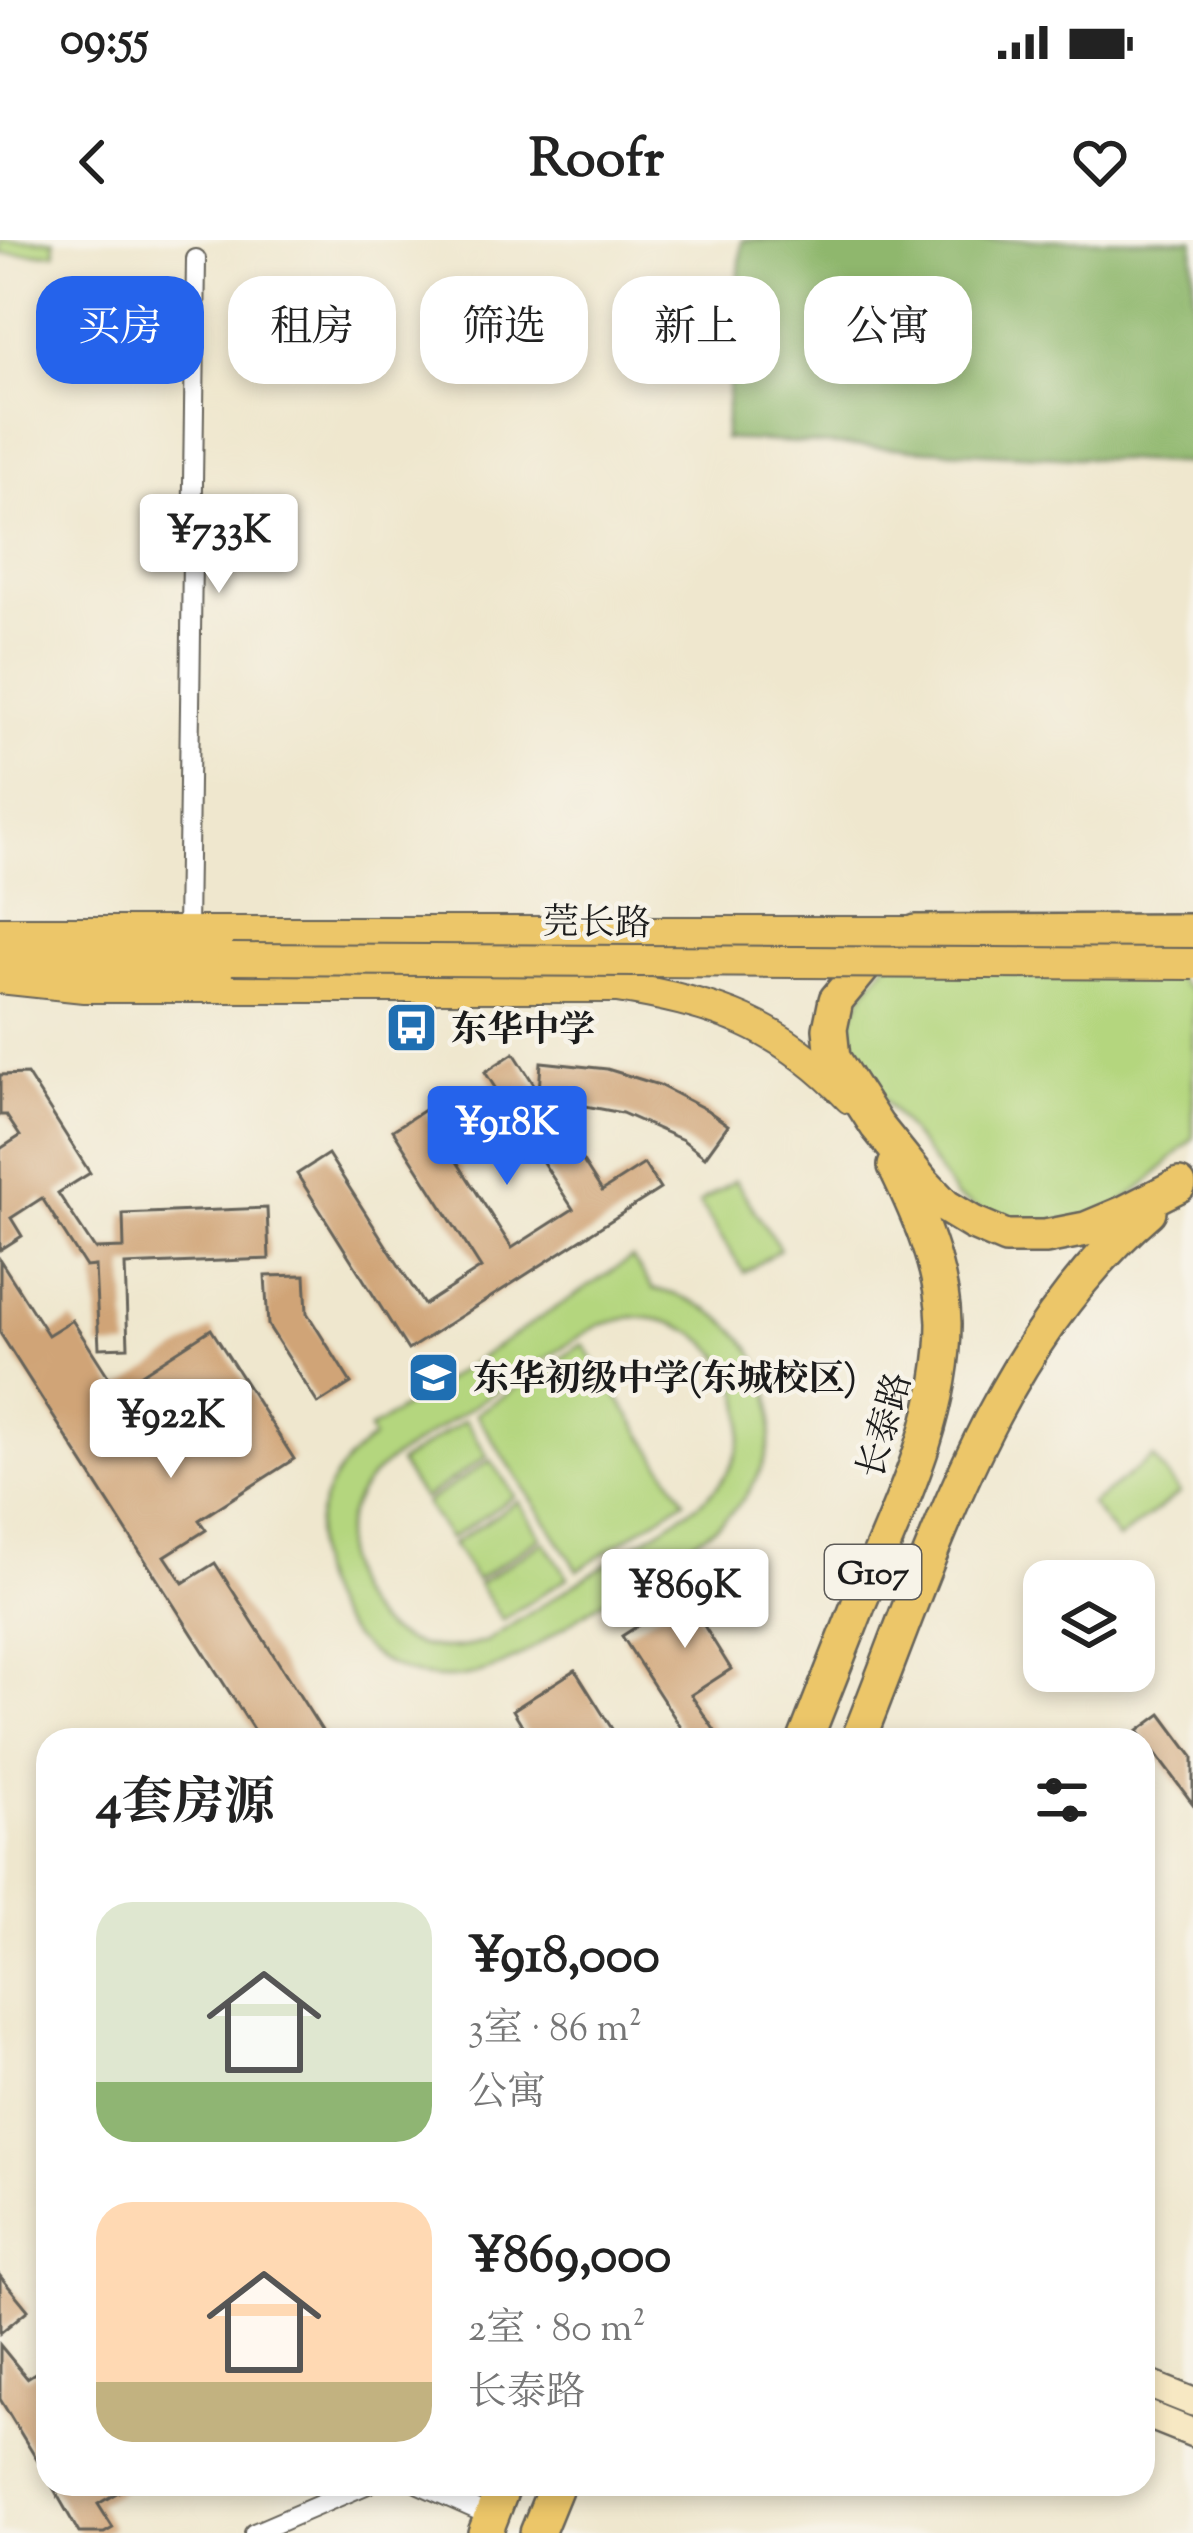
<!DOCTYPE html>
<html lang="zh">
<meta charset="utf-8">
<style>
body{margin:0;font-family:"Sorts Mill Goudy","Noto Serif SC",serif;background:#f6f6f6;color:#222;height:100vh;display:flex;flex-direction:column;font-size:45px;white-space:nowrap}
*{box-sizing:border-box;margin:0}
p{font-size:39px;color:#767676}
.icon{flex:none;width:66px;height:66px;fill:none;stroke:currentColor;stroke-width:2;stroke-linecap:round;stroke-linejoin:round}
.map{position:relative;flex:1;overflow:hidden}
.sheet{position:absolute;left:36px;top:1488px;width:1119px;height:768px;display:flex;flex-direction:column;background:#fff;border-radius:36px;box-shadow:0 6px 18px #0003}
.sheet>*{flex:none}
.banner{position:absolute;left:36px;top:36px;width:1122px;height:108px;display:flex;gap:24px}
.buttons{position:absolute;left:1023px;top:1320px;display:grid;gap:24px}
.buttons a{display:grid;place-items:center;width:132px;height:132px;border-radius:24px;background:#fff;box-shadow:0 6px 18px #0003;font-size:60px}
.price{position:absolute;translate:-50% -102px;padding:0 27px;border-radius:12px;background:#fff;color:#222;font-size:39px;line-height:78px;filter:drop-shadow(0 3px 6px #0008)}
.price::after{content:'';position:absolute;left:50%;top:72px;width:36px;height:27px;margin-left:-18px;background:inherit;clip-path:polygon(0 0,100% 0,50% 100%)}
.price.current{background:#2563eb;color:#fff}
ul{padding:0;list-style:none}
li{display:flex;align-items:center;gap:36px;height:300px;padding:0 60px}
li span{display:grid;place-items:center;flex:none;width:336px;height:240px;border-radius:36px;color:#555}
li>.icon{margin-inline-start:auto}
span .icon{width:144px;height:144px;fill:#fffc;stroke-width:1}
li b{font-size:51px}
h2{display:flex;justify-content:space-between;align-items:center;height:144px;padding:0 60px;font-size:51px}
.tag{padding:0 42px;border-radius:36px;background:#fff;box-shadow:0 6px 18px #0003;font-size:42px;line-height:108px}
.tag.current{background:#2563eb;color:#fff}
.status{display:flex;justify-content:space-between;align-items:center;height:84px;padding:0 60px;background:#fff;direction:ltr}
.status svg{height:33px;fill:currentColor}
header{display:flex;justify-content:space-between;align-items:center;height:156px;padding:0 60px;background:#fff;font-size:54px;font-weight:800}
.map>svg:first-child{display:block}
</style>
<div class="status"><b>09:55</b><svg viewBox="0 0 49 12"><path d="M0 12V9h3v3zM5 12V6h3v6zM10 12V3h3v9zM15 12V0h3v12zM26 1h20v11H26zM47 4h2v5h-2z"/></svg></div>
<header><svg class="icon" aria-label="back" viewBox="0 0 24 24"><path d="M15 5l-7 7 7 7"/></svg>Roofr<svg class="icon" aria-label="heart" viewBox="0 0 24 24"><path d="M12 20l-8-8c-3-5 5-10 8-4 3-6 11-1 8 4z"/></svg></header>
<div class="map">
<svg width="1193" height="2293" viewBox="0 0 1193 2293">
<rect width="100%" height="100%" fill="#f7f3e8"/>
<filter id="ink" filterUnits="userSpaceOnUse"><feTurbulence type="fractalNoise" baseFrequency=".00833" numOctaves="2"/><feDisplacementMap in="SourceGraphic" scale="24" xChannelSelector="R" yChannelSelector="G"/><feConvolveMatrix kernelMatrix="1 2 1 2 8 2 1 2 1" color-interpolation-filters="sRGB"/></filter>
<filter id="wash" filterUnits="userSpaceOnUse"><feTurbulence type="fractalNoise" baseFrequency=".004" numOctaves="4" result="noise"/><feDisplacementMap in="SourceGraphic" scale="48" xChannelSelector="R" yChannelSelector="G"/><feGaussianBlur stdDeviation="2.7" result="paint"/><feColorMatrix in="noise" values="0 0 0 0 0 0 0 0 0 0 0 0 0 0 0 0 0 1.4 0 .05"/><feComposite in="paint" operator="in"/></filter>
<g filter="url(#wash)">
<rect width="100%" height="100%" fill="#efe7ce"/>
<!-- green -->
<path fill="#b4d67e" stroke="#68794d" stroke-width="3" fill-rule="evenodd" d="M0,0H54L55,13L0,14Z
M1110,699L1149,711L1193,755V898L1145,945L1105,974L1047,989L991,975L956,957L921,906L854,822L851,778L866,749L895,713Z
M735,940L780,1009L744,1033L699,963Z
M632,1018L653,1049C777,1072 815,1209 714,1288C670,1317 626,1346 583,1374C545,1399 507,1431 461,1437C367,1449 290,1351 323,1262C333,1234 351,1215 373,1198L369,1190ZM632,1077C740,1078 783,1199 697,1265L487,1401C368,1442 290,1298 389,1221L585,1093L600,1085Z
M583,1104L685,1260L578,1330L476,1174Z
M465,1180L488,1216L423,1259L399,1223Z
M1153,1217L1180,1253L1118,1299L1091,1264Z
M491,1220L515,1256L449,1299L425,1263Z
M518,1261L541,1297L476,1340L452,1304Z
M544,1301L568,1337L502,1380L478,1344Z"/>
<!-- forest -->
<path fill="#8fb76d" stroke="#566a44" stroke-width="3" d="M742,0H1193V224L724,199Z"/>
<g id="blocks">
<!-- building -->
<path fill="#d0a477" d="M514,813L539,852L541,822L607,829L659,845L707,870L728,885L705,917L683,900L622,873L575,864L545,862L602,951L644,924L660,949L408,1110L297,934L328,914L424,1065L481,1028L393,890L424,870L512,1008L573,969L485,832Z
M27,834L90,933L58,953L95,1009L124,1008L123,974L267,968L269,1019L125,1025L128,1107L99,1108L95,1026L86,1027L42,958L11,978L22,996L0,1010V909L20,896L6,875H0V835Z
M0,1020L48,1095L72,1080L117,1150L211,1089L294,1219L199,1280L206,1290L165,1316L183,1343L215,1323L328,1500H260L0,1093Z
M305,1035L307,1073L351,1143L318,1164L268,1085L265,1036Z
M733,1325L746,1345L698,1376L731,1429L691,1455L715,1491L701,1500H689L622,1396Z
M575,1430L619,1500H531L513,1470Z
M1161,1474L1193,1517V1564L1138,1491Z
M0,2036L28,2070L0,2093Z
M0,2105L27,2138L48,2125V2238L0,2159Z
M51,2244H132L98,2264L113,2288L104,2293H79Z"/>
</g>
</g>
<g filter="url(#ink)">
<use href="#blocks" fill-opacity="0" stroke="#66635a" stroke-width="3"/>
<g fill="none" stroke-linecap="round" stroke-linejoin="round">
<defs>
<path id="street" d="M187,691L196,19
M419,2244L491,2276
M254,2293L368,2244"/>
<path id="secondary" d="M1143,2142L1193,2162
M1143,2173L1193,2193"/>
<path id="primary" d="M0,692H916
M0,721L232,719
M0,738L84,747H617C715,762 780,785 850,858"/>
<path id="highway" d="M1179,945L1124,973L1086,989L1045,997H1006L973,983L945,966L923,943L877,886L833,818L830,789L836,760L870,719L916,692L1193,691
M805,1500C823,1454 841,1408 859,1363C896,1274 944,1182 944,1083C943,1030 918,973 895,926
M858,1500C932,1315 993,1105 1149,971
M485,2293L504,2244
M537,2293L557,2244"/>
</defs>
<!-- street casing -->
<use href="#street" stroke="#66635a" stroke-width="22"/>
<!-- secondary casing -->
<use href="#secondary" stroke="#66635a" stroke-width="32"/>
<!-- primary casing -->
<use href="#primary" stroke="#66635a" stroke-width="34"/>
<!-- highway casing -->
<use href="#highway" stroke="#66635a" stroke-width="38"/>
<!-- street -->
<use href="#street" stroke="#fff" stroke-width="18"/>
<!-- secondary -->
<use href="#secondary" stroke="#f7e8c3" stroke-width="27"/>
<!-- primary -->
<use href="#primary" stroke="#ecc669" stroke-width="30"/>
<!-- highway -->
<use href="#highway" stroke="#ecc669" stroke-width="33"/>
<defs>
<path id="primary-bridge" d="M232,719L1193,724"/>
</defs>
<!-- primary-bridge casing -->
<use href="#primary-bridge" stroke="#66635a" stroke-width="34" stroke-linecap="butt"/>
<!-- primary-bridge -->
<use href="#primary-bridge" stroke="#ecc669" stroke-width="30"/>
</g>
</g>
<!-- icons -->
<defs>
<symbol id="bus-square" viewBox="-11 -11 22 22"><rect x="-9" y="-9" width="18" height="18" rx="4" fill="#1f6fb2" stroke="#f7f3e8"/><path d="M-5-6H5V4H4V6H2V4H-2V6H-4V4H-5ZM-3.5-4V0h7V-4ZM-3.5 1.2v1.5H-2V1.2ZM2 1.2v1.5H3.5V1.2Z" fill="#fff"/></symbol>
<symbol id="school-square" viewBox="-11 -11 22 22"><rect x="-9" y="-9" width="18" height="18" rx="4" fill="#1f6fb2" stroke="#f7f3e8"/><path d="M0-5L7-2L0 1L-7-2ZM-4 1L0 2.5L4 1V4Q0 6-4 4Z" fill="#fff"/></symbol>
</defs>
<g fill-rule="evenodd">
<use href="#bus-square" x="382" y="758" width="59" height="59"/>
<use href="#school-square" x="404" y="1108" width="59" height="59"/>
</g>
<g text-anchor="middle" stroke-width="9" stroke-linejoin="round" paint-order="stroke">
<!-- shield labels -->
<rect fill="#f7f3e8" stroke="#5e5c59" stroke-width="3" x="825" y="1305" width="96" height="54" rx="9"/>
<g font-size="33" font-weight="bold" fill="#1c1c1c">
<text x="873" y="1344">G107</text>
</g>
<!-- street labels -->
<g font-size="36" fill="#1c1c1c" stroke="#f7f3e8">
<text transform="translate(597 681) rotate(1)" y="13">莞长路</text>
<text transform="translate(883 1185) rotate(-74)" y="13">长泰路</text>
</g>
<!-- poi labels -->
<g font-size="36" font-weight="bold" fill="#1c1c1c" stroke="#f7f3e8" text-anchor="start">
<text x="451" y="801">东华中学</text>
<text x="473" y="1150">东华初级中学(东城校区)</text>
</g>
</g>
</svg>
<div class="buttons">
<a><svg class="icon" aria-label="layers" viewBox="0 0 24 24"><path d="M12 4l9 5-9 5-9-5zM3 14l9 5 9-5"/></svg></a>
</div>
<b class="price" style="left:219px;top:356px">¥733K</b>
<b class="price current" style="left:507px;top:948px">¥918K</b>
<b class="price" style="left:171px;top:1241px">¥922K</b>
<b class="price" style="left:685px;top:1411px">¥869K</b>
<div class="banner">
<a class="tag current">买房</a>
<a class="tag">租房</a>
<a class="tag">筛选</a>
<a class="tag">新上</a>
<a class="tag">公寓</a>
</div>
<section class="sheet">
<h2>4套房源<svg class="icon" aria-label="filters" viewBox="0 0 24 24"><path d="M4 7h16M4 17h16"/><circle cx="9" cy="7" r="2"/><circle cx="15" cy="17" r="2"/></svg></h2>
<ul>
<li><span style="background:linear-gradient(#dfe7d0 75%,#8fb573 0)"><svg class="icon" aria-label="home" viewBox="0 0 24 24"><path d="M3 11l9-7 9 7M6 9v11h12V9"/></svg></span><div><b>¥918,000</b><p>3室 · 86 m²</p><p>公寓</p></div></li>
<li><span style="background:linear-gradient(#ffd9b3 75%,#c2b280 0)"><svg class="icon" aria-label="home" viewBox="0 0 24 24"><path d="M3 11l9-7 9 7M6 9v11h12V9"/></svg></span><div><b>¥869,000</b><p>2室 · 80 m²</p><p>长泰路</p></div></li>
</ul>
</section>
</div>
